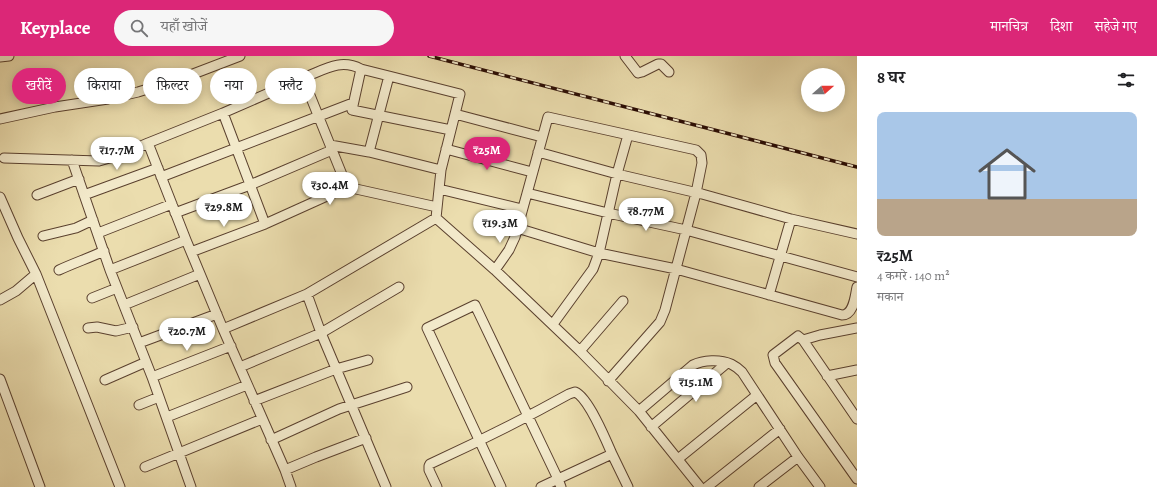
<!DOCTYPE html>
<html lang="hi">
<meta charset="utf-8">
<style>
body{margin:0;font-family:Alegreya,"Noto Serif Devanagari",serif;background:#f6f6f6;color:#202124;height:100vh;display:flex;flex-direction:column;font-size:15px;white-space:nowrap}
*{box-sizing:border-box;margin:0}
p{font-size:13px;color:#757577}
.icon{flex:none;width:22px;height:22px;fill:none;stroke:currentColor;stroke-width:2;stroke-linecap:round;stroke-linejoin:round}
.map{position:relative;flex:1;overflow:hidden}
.sheet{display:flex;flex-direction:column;background:#fff;width:300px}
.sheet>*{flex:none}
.hud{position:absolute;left:12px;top:12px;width:380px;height:36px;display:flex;gap:8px}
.needle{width:26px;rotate:69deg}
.controls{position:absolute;left:801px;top:12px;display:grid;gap:8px}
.controls a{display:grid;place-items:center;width:44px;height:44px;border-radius:50%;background:#fff;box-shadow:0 2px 10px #0003;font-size:20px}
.price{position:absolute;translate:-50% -34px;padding:0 9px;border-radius:14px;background:#fff;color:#222;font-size:13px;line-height:26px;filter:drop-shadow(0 1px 2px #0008)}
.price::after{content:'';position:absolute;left:50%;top:24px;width:12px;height:9px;margin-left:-6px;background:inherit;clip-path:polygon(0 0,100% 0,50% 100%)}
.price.active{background:#db2777;color:#fff}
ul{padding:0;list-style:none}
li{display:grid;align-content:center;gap:8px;height:212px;padding:0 20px}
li+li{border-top:1px solid #e0e0e0}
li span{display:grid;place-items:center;height:124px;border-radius:8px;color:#555}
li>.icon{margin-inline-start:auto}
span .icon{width:72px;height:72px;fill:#fffc;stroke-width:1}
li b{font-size:17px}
h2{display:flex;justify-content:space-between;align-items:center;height:48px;padding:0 20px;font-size:17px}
.pill{padding:0 14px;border-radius:18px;background:#fff;box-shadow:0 2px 10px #0003;font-size:14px;line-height:36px}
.pill.active{background:#db2777;color:#fff}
header{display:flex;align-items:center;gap:24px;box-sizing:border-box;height:56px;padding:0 20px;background:#db2777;color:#fff}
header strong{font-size:19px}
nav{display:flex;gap:22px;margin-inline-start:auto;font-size:14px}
.search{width:280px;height:36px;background:#f6f6f6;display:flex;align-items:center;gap:10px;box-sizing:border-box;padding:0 14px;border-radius:22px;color:#757577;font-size:15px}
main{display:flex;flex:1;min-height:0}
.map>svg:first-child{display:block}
</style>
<header>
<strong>Keyplace</strong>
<div class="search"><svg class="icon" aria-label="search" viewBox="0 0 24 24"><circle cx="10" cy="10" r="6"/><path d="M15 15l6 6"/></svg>यहाँ खोजें</div>
<nav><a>मानचित्र</a><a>दिशा</a><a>सहेजे गए</a></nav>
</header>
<main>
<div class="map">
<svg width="857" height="431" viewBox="0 0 857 431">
<rect width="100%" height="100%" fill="#ebddae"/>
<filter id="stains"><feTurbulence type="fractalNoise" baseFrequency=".005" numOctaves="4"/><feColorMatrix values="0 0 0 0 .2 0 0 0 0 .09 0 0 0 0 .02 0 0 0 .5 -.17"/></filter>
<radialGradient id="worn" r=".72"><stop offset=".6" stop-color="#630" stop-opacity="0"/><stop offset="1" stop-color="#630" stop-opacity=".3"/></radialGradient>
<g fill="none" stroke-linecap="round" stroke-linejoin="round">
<defs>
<path id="minor" d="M625,0L638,17L642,16L658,8H661L669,16
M0,1L9,0
M389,20L361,13L352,54L451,74
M303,22C324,14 340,2 361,13
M0,63L55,51L108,43L138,36L180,23L240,0
M148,87L223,57L265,168L347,131L303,22L223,57
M330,89L369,96L441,114L455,58L542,81
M446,93L532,116
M369,96L389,20L460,38L455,58
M538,96L617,118L628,79
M4,102L99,105L120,99L148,87L186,184L223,273
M72,104L110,214L152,321L191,431
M161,121L353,47
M347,131L437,151
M439,133L522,153
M527,137L608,157L686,174L857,221
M37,139L79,123
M84,139L158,112
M0,141L18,182L36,218L120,431
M175,157L250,129L332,94
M436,162L495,214L580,295L639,355L700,431
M517,172L599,197L676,213L842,259C854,259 855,240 857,231
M98,177L172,148
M43,180L76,172L93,164
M191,196L265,168
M59,214C74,207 89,202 104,195
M110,214L186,184
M495,214L509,194L515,181L548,61L696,94L701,99L702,107L696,137L665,254L660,266L608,325
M307,238L321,277L386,431
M769,239L791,163
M92,242L117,232
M0,244L16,235L36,218
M124,249L200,218
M553,268L593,213L599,197L617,118L702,138L791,163L857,178
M88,272L97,271L116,275L133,271
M803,284L820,279L857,272
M139,287L217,258
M580,295L623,245
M240,311L321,277L399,231
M827,320L857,314
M152,321L231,290
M0,323L40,431
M105,324L146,306
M254,345L336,313L368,304
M139,349L159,341
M639,355L693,309C703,304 720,303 731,308C735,310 739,313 742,316L798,401L820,431
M167,361L247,329
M857,363L803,284L798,280L773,299L775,307L857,423
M651,371L727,307
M271,384L339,353L407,331
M678,403L757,339
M145,411L262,363
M285,414L316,401L366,382
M291,431L285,414L223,273L307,238L436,162L441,114
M437,431L429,414V410L430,408C478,386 524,363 569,338L575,336C588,341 606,384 612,398
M501,431L427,272L475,249L558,423L612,398L628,431
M541,431L558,423L561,431
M707,431L780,373
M759,431L798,401"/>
</defs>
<!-- minor casing -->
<use href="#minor" stroke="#5a402e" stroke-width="11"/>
<!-- minor -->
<use href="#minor" stroke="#f2e9ca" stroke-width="9"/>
<defs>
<path id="rail" d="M429,0L857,111"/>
</defs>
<!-- rail casing -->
<use href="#rail" stroke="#2a0c03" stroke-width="3.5"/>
<!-- rail -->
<use href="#rail" stroke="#f2e9ca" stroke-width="2" stroke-dasharray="6" stroke-linecap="butt"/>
</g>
<rect width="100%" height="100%" filter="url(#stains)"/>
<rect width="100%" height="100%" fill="url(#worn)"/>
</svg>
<div class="controls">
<a><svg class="needle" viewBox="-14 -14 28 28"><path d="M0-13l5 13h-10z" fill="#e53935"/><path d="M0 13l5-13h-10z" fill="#757577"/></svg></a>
</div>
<b class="price" style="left:117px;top:115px">₹17.7M</b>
<b class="price active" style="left:487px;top:115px">₹25M</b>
<b class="price" style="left:330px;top:150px">₹30.4M</b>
<b class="price" style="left:224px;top:172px">₹29.8M</b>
<b class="price" style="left:646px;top:176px">₹8.77M</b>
<b class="price" style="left:500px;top:188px">₹19.3M</b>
<b class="price" style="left:187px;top:296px">₹20.7M</b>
<b class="price" style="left:696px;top:347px">₹15.1M</b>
<div class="hud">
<a class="pill active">खरीदें</a>
<a class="pill">किराया</a>
<a class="pill">फ़िल्टर</a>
<a class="pill">नया</a>
<a class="pill">फ़्लैट</a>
</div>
</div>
<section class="sheet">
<h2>8 घर<svg class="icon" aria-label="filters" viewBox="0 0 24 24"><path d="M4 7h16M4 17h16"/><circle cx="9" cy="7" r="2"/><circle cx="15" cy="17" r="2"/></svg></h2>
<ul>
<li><span style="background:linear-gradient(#a9c7e8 70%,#b9a48a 0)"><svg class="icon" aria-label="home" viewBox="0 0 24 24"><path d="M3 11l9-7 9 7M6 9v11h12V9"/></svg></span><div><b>₹25M</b><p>4 कमरे · 140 m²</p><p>मकान</p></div></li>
</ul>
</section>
</main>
